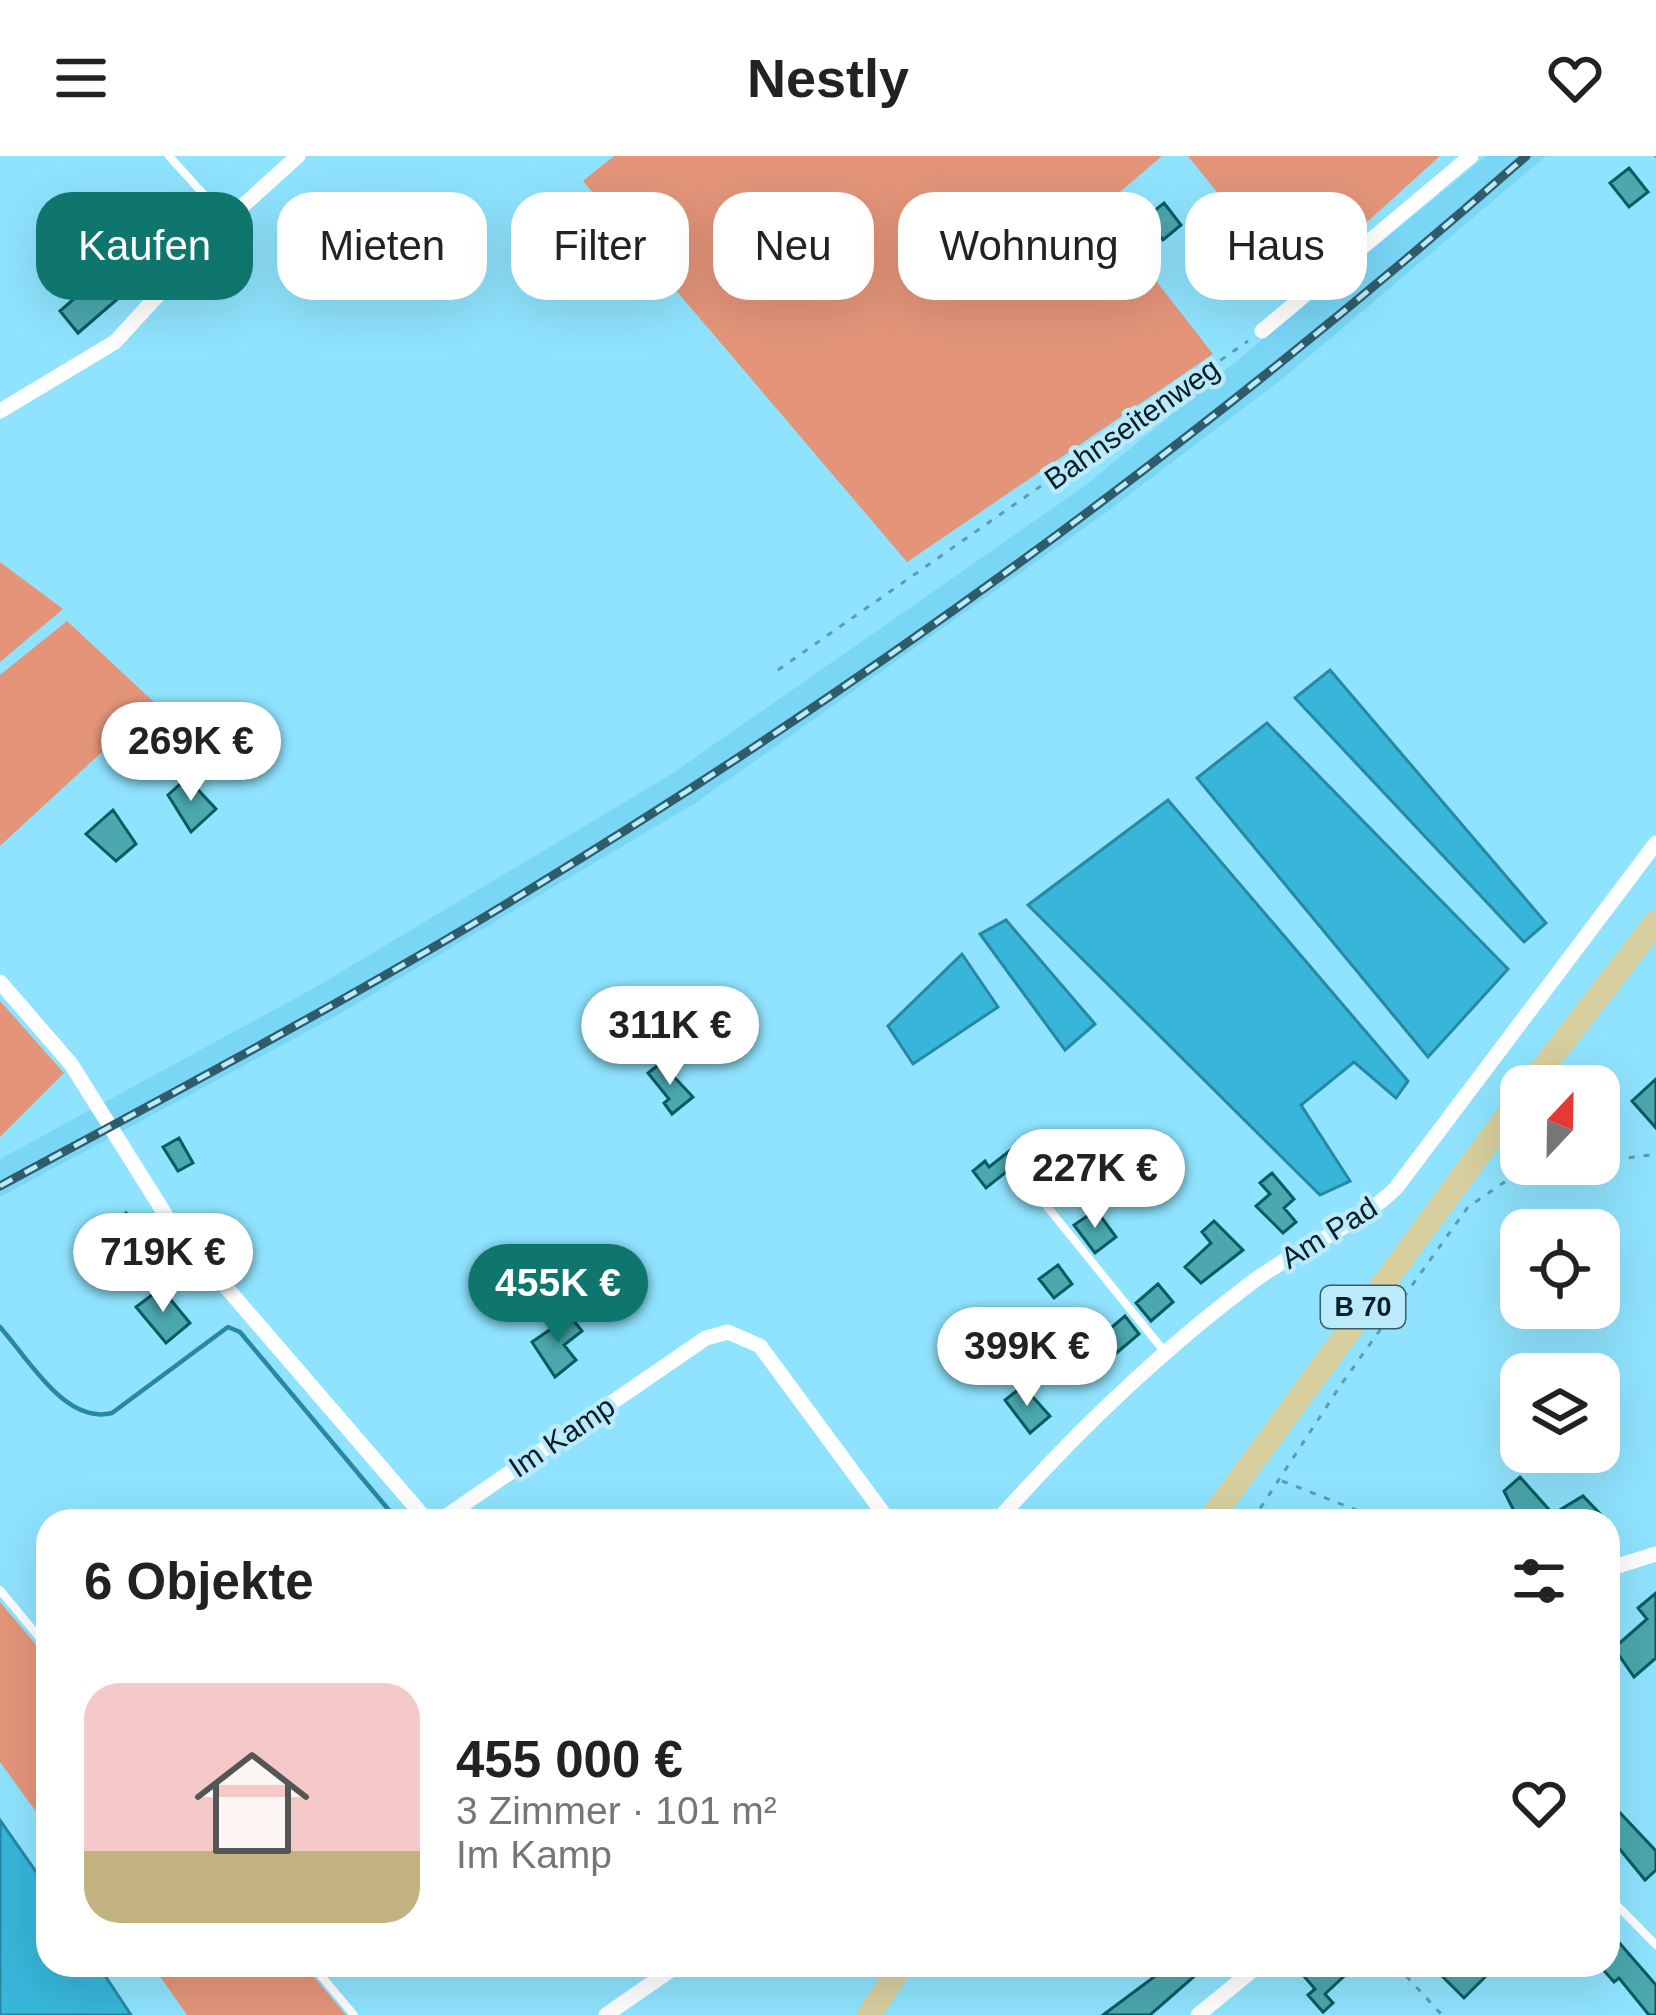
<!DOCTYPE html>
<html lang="de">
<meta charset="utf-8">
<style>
body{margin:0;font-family:Arial,sans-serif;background:#f2f2f2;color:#222;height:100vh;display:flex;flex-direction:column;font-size:45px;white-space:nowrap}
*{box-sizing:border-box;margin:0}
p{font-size:39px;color:#767676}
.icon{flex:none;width:66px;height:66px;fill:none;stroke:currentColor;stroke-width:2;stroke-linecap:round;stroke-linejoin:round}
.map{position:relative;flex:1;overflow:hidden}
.panel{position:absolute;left:36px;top:1353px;width:1584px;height:468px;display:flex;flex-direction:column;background:#fff;border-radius:36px;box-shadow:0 12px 48px #0002}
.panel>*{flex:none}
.banner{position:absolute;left:36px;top:36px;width:1584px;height:108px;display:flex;gap:24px}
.needle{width:78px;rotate:22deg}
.tools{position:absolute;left:1500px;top:909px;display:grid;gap:24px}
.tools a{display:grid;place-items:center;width:120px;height:120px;border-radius:24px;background:#fff;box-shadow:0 12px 48px #0002;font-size:60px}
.price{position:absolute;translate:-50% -102px;padding:0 27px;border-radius:42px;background:#fff;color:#222;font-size:39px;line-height:78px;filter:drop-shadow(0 3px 6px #0008)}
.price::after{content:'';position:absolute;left:50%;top:72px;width:36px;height:27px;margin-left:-18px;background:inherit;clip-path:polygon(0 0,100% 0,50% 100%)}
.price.on{background:#0f766e;color:#fff}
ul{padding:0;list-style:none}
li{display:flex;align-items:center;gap:36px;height:300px;padding:0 48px}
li+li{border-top:3px solid #e0e0e0}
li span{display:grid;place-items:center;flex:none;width:336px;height:240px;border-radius:36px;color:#555}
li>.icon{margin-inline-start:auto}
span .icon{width:144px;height:144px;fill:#fffc;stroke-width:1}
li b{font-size:51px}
h2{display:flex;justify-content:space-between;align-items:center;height:144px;padding:0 48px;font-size:51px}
.pill{padding:0 42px;border-radius:36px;background:#fff;box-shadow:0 12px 48px #0002;font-size:42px;line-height:108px}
.pill.on{background:#0f766e;color:#fff}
header{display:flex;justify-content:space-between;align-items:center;height:156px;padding:0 48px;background:#fff;font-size:54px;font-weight:700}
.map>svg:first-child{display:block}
</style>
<header><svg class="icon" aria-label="menu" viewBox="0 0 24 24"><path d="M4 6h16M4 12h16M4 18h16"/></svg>Nestly<svg class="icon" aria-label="heart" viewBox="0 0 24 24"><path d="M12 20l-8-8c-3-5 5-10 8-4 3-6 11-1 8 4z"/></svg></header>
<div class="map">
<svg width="1656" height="1859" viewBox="0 0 1656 1859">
<rect width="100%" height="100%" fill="#8fe3fe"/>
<!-- built -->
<path fill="#79d6f4" d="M1486,0H1546L1282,223L1108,355L697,646L336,860L0,1041V1003L316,831L673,617L1086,329Z"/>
<!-- green -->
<path fill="#e49579" d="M614,0H1162L1100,53L1213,198L907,406L583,25Z
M1188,0H1440L1294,132Z
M0,406L63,453L0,506Z
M67,465L155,547L0,690V519Z
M0,845L64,917L0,981Z
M0,1446L48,1503V1672L0,1606Z
M152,1809H304L346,1859H187Z"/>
<!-- water -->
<path fill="#37b6d9" stroke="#2788a3" stroke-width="3" d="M1330,514L1546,767L1524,786L1295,542Z
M1267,567L1508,813L1428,901L1197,622Z
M1168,644L1408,925L1396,942L1354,906L1301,949L1350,1025L1320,1039L1028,749Z
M1006,764L1095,868L1065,894L980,778Z
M962,798L998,851L913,908L888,870Z
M0,1664L48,1733V1809H98L131,1859H0Z"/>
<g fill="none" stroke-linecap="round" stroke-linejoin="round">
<!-- stream -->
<path stroke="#2788a3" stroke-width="4.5" d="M0,1171C28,1202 65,1269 112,1257L228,1171L240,1176L398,1365"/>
</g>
<!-- building -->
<path fill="#4aa8ae" stroke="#075c60" stroke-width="3" d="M1629,12L1648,36L1629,51L1610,27Z
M1164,47L1181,69L1163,84L1145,62Z
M108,102L128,134L78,177L60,155L91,128L85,121Z
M187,622L216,653L191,676L168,639Z
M113,654L136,688L116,705L86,678Z
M661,907L693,941L672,958L664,947L669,943L648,917Z
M1656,923V972L1632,945Z
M1030,979L1055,1011L1073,997L1099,1028L1082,1042L1066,1024L1047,1039L1020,1005L986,1032L973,1015L985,1005L989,1011Z
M179,982L193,1007L178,1015L163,991Z
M1272,1017L1294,1043L1284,1052L1296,1066L1283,1077L1256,1050L1270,1038L1260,1027Z
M1096,1054L1116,1081L1095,1097L1074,1069Z
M126,1057L140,1076L124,1089L109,1070Z
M1214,1065L1243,1094L1201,1127L1185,1111L1211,1087L1202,1076Z
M1058,1109L1072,1128L1054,1142L1039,1123Z
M1158,1128L1173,1146L1151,1165L1136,1147Z
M161,1132L190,1167L166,1187L136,1151Z
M570,1160L582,1175L564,1189L576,1204L555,1221L532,1186Z
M1125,1160L1139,1178L1113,1200L1098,1183Z
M1023,1230L1050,1260L1030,1277L1005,1244Z
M1520,1321L1553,1358L1583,1340L1607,1365H1519L1504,1335Z
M1656,1437V1502L1634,1521L1614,1492L1647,1463L1638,1452Z
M1608,1644L1656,1695V1714L1645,1724L1608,1679Z
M1616,1783L1656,1829V1859H1649L1619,1822L1614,1826L1599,1809H1608V1790Z
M1170,1809H1192L1198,1817L1150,1859H1103Z
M1313,1809H1356L1325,1838L1333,1847L1323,1856L1308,1839L1315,1833L1302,1818Z
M1452,1809H1480L1488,1818L1464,1842L1442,1820Z"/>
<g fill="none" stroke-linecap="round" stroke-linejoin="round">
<!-- path -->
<path stroke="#5c9cb0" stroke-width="3" stroke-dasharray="6 9" stroke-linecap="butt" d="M1655,0L1656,1
M778,514L1248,185
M1599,1006L1656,998
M1282,1325L1356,1354
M1252,1365L1340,1230L1468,1051L1506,1025L1588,1008
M1396,1809L1442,1859"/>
<!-- service -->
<path stroke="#fff" stroke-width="8" d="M169,0L226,63
M1045,1048L1164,1195
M0,1434L48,1492
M1608,1740L1656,1789
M312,1809L354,1859"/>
<!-- minor -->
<path stroke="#fff" stroke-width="15" d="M1262,175L1471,0
M0,255L115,186L227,64L298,0
M0,826L71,908L170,1066L424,1361H445L706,1182L728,1176L760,1190L889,1365
M997,1365C1074,1278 1158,1197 1251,1127C1297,1092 1355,1072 1396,1032L1656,687
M1608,1413L1656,1398
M606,1859L678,1809
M1198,1859L1259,1809"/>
<!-- primary -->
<path stroke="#d7cf9e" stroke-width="24" d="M1529,930L1656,766
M1209,1365L1521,941
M869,1859L902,1809"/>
<defs>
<path id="rail" d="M0,1030C180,933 360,838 534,731C885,517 1217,272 1526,0"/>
</defs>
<!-- rail casing -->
<use href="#rail" stroke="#2f5c6b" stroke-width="9"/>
<!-- rail -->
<use href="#rail" stroke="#bbebfb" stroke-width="4.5" stroke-dasharray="14" stroke-linecap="butt"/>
</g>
<g text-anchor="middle" stroke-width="9" stroke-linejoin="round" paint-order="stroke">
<!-- shield labels -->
<rect fill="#bbebfb" stroke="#3a5c66" stroke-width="3" x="1321" y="1130" width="84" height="42" rx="9"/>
<g font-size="27" font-weight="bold" fill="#031e26">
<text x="1363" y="1160">B 70</text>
</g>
<!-- street labels -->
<g font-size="30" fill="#031e26" stroke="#bbebfb">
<text transform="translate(1132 268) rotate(-35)" y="10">Bahnseitenweg</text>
<text transform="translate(1329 1077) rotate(-32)" y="10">Am Pad</text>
<text transform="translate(562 1281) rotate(-34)" y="10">Im Kamp</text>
</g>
</g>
</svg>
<div class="tools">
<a><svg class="needle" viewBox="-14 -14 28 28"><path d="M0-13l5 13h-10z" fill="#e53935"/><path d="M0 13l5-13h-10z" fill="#767676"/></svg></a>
<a><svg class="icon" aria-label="locate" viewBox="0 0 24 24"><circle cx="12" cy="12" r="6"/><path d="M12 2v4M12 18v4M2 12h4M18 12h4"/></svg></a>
<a><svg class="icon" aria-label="layers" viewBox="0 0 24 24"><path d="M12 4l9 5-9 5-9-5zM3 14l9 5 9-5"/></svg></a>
</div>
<b class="price" style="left:191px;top:648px">269K €</b>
<b class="price" style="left:670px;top:932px">311K €</b>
<b class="price" style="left:1095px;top:1075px">227K €</b>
<b class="price" style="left:163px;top:1159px">719K €</b>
<b class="price on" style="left:558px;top:1190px">455K €</b>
<b class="price" style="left:1027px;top:1253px">399K €</b>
<div class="banner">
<a class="pill on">Kaufen</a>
<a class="pill">Mieten</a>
<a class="pill">Filter</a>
<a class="pill">Neu</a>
<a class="pill">Wohnung</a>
<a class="pill">Haus</a>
</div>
<section class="panel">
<h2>6 Objekte<svg class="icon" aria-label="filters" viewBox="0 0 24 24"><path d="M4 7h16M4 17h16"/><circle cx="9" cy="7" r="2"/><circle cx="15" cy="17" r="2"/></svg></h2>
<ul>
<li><span style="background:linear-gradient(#f6c9c9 70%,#c2b280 0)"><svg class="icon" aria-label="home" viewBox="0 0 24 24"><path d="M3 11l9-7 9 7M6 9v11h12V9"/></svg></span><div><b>455 000 €</b><p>3 Zimmer · 101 m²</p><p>Im Kamp</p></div><svg class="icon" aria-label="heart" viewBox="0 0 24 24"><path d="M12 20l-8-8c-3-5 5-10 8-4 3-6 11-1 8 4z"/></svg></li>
</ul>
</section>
</div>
